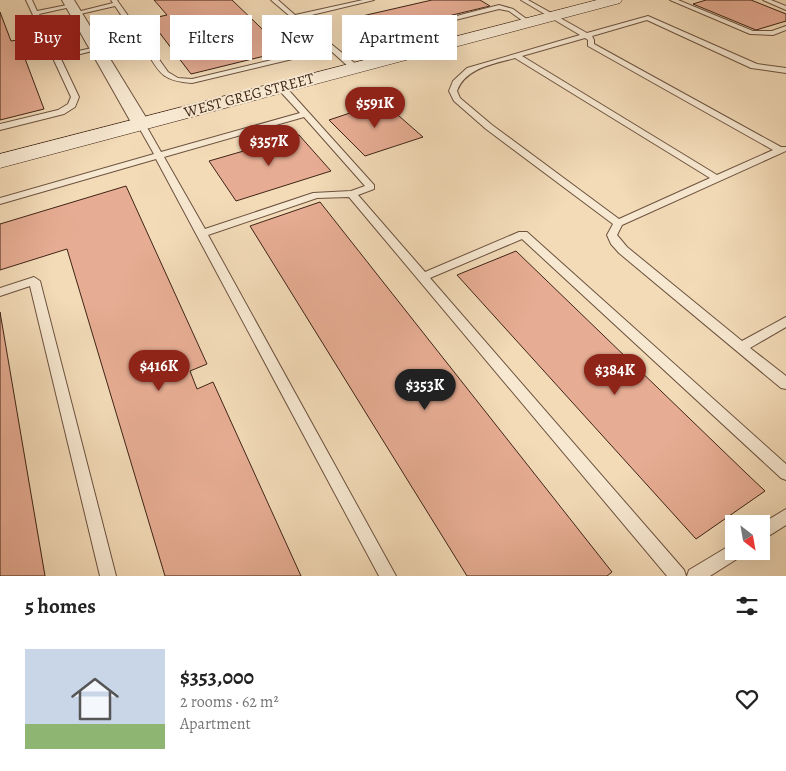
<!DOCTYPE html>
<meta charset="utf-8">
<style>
body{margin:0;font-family:Alegreya,serif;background:#f6f6f6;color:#222;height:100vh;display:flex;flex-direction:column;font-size:19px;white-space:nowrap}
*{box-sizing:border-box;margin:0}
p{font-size:16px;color:#767676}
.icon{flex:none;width:28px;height:28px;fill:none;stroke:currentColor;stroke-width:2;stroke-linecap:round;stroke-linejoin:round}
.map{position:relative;height:576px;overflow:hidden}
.details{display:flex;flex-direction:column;background:#fff;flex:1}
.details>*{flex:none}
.guide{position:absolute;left:15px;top:15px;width:500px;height:45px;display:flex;gap:10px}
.needle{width:32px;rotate:149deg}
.tools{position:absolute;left:725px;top:515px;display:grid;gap:10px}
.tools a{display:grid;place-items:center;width:45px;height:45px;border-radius:0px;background:#fff;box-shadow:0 5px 20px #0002;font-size:25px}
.price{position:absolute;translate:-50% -42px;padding:0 11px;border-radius:18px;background:#8f2418;color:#fff;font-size:16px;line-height:32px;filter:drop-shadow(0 1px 2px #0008)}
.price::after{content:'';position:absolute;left:50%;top:30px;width:15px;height:11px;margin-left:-8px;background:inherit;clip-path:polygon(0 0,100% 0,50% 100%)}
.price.current{background:#222;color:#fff}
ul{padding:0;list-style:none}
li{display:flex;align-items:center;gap:15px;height:125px;padding:0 25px}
li span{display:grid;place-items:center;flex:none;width:140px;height:100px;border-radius:0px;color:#555}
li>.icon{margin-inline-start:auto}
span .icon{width:60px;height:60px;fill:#fffc;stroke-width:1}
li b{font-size:21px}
h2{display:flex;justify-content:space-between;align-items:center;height:60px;padding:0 25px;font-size:21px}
.pill{padding:0 18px;border-radius:0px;background:#fff;box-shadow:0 5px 20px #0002;font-size:18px;line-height:45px}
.pill.current{background:#8f2418;color:#fff}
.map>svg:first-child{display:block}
</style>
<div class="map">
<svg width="786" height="576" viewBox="0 0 786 576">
<rect width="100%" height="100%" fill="#f3dbb8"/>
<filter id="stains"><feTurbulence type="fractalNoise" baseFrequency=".004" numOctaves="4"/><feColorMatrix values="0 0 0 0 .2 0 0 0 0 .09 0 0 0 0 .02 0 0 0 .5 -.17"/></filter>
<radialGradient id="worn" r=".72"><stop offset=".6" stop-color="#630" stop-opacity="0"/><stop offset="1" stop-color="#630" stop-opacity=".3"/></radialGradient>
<!-- building -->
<path fill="#e7ad94" stroke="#3f2415" d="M154,0H232L285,51L191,74L149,19L167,15Z
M432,0H480L490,6L369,35L349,19Z
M706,0H751L786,14V21L756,30L693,4Z
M0,12L11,41L18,40L44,109L0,120Z
M383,102L423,137L365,156L329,120Z
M299,135L331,171L236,201L209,161Z
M126,186L207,364L190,371L197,389L213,382L301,576H165L67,249L0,270V224Z
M320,202L612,572L607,576H467L250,226Z
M516,251L746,473L765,491L696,539L457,275Z
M0,312L45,576H0Z"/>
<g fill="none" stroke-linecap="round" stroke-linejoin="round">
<defs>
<path id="lane" d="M26,0H32L37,11L72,4L75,6L39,14L59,55L97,47L100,49L61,59L79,97L75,107L64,114L0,130V124L58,110L68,104L71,97Z
M111,0H117L119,3L168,72L178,78L192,79L326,47L271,0H278L295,15L363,0H374L299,18L357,65V69H351L330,50L192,83C160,81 159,71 143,46L97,56V52L140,43L115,6L76,15L73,13L113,3Z
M521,0H528L587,33L648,16L757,64L786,68V73L751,68L647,20L592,36L594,40V44L781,147H786V151L622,225L617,235L627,247L742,341L786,317V327L750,348L786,376V389L781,388L619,253L611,244L607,235L613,224L486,129L454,101L449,91L453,81L467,68L580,35ZM585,38L588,40V46L773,150L717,175L522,56ZM515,58L710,178L619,219L492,125L460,98L457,91C465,68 494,64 515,58Z
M670,0H678L753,31H772L786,26V30L773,35L750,34Z
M763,0H771L786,6V10Z
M499,5L513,9L532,23L527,24L509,11L499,9L360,44L379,60L380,62L376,64L352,43Z
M278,85H284L374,185V189L358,195L425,272L519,232H527L786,464V480L781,478L522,239L430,278L684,570L686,576H667L349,197L317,198L208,235L396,576H379L156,159L0,204V198L154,154L137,124L138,122H144L161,152L300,113L278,89ZM304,117L365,186L351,191L313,193L205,229L164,157Z
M34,277L40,281L116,576H100L30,286L0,296V288Z
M786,509V525L761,541V524Z
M734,543V551H742L740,557L710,576H687L689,570Z"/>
<path id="street" d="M62,0H74L150,124L147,128L141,129L135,128L132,124Z"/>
<path id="secondary" d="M597,0H622L620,3L0,168V154Z"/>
</defs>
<!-- lane casing -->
<use href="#lane" stroke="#6c523e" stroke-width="2"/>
<!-- street casing -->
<use href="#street" stroke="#6c523e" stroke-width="2"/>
<!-- secondary casing -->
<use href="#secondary" stroke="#3f2415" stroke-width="1"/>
<!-- lane -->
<use href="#lane" fill="#f7e8d1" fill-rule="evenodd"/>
<!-- street -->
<use href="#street" fill="#f7e8d1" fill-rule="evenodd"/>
<!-- secondary -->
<use href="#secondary" fill="#f7e8d1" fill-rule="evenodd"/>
</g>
<g text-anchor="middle" stroke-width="4" stroke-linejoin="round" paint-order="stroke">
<!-- far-street labels -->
<g font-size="15" fill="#3f2415" stroke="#f7e8d1">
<text transform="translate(249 95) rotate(-15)" y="5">WEST GREG STREET</text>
</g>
</g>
<rect width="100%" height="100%" filter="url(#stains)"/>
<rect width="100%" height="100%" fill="url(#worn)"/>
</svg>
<div class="tools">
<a><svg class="needle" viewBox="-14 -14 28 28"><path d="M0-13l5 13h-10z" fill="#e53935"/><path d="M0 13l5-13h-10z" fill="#767676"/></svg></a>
</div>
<b class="price" style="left:375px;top:129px">$591K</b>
<b class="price" style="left:269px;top:167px">$357K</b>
<b class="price" style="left:159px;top:392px">$416K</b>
<b class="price" style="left:615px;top:396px">$384K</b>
<b class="price current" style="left:425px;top:411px">$353K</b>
<div class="guide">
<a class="pill current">Buy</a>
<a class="pill">Rent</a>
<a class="pill">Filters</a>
<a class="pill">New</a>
<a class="pill">Apartment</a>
</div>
</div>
<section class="details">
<h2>5 homes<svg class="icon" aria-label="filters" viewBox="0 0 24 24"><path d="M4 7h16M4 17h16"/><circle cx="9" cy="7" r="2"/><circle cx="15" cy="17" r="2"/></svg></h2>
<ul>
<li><span style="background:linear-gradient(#c9d6e8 75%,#8fb573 0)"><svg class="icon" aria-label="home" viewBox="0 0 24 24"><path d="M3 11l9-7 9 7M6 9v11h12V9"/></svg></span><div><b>$353,000</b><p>2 rooms · 62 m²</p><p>Apartment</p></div><svg class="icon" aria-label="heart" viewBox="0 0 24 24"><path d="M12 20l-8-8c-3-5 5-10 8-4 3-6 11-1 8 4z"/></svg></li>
</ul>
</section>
